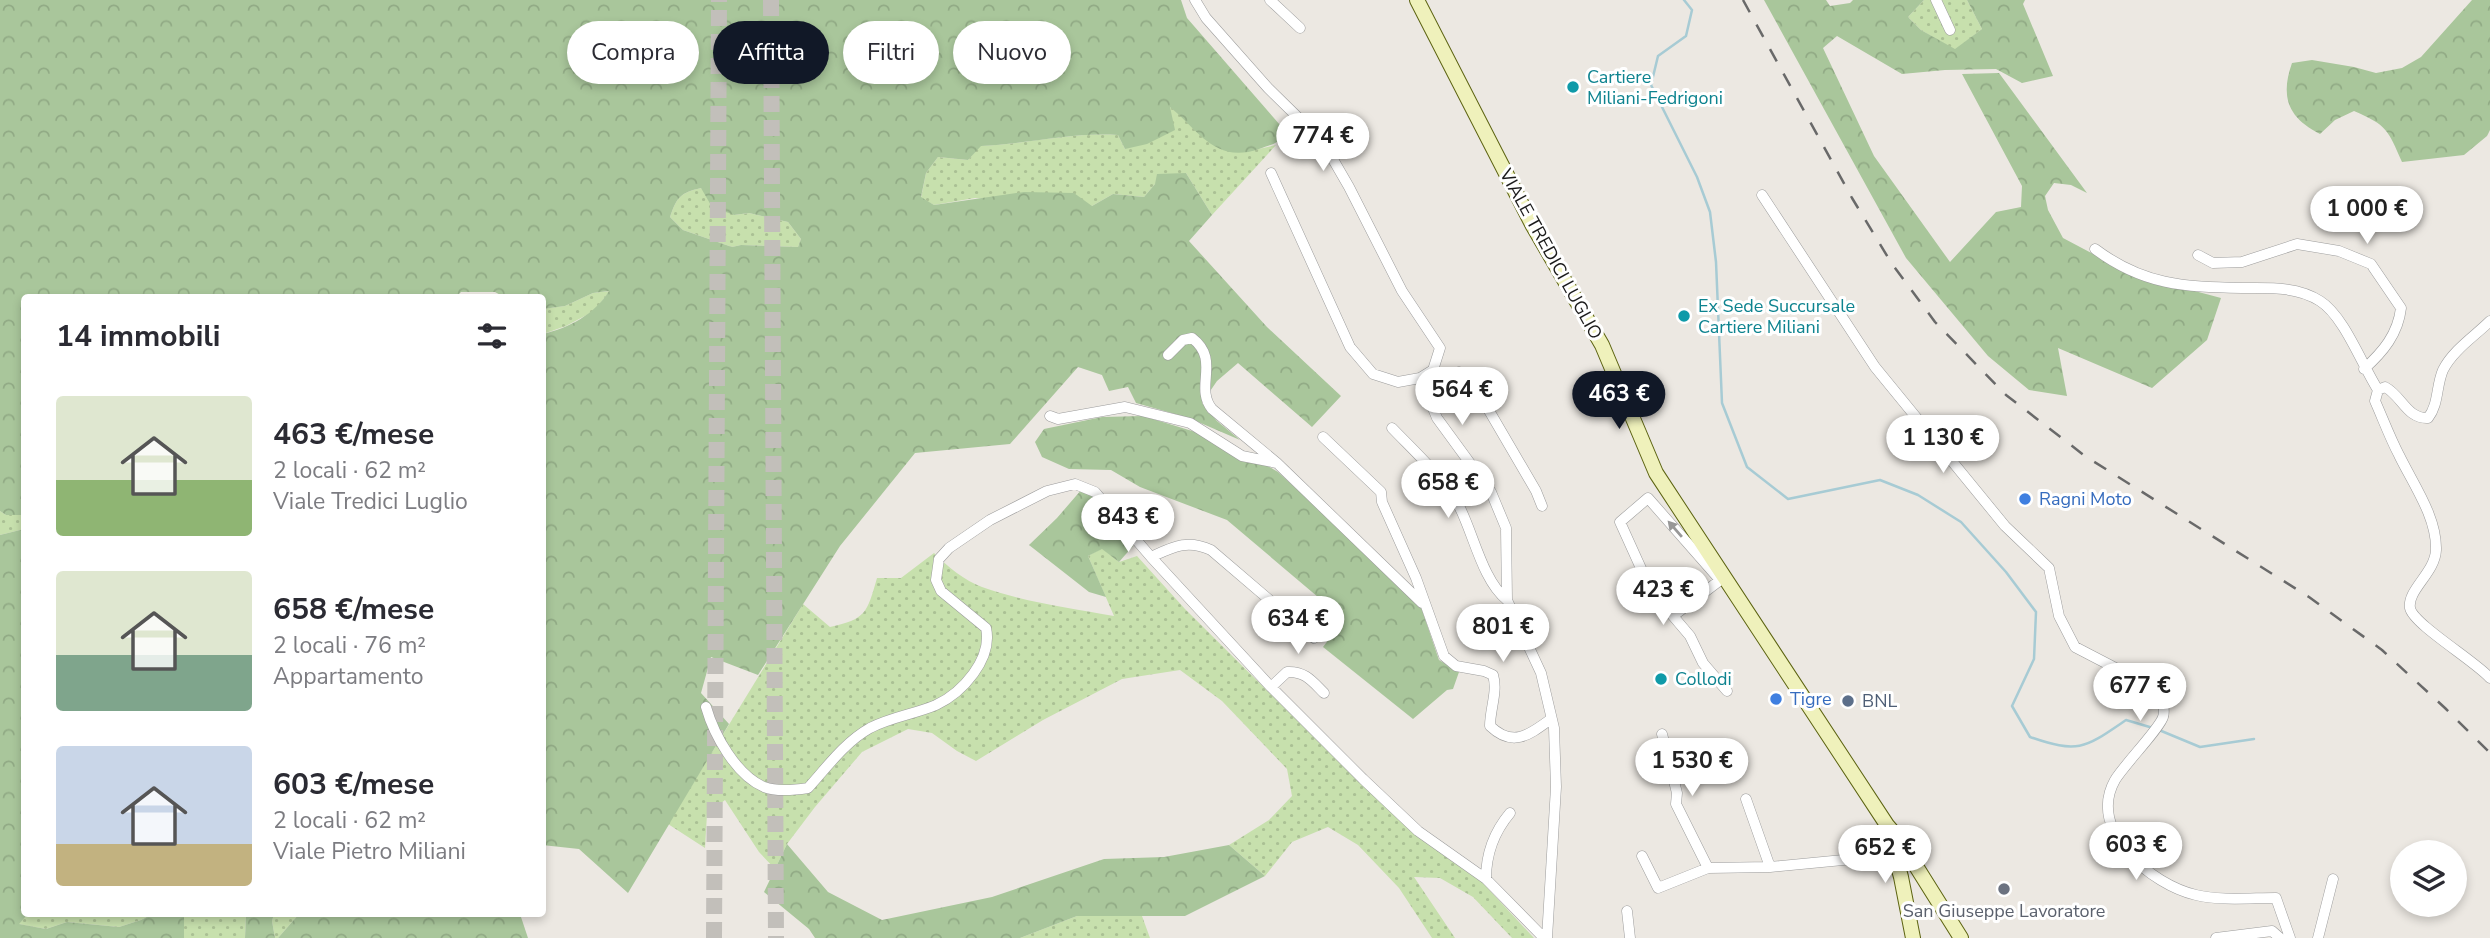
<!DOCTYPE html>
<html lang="it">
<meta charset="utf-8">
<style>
body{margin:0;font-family:"Nunito Sans",sans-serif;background:#f7f7f7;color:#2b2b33;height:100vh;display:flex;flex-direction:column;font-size:26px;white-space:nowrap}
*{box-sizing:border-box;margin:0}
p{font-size:23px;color:#7c7c81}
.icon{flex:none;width:38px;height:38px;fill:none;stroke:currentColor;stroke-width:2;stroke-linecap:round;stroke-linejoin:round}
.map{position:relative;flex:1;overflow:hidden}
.sheet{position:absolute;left:21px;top:294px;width:525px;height:623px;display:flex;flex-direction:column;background:#fff;border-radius:7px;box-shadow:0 4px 10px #0003}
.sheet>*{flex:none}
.banner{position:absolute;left:567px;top:21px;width:665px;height:63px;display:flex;gap:14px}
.controls{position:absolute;left:2390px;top:840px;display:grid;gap:14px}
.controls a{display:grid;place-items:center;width:77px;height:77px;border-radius:50%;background:#fff;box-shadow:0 4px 10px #0003;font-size:35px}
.price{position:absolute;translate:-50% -60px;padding:0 16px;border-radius:24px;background:#fff;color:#222;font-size:23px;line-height:46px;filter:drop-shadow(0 2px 4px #0008)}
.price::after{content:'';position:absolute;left:50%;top:42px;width:21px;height:16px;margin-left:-10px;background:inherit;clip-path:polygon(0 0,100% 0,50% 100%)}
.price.selected{background:#111827;color:#fff}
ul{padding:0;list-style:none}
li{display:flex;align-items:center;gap:21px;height:175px;padding:0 35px}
li span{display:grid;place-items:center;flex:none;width:196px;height:140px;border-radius:7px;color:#555}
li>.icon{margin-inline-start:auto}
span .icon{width:84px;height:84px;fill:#fffc;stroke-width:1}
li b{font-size:30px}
h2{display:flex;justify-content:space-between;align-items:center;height:84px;padding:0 35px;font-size:30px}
.pill{padding:0 24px;border-radius:32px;background:#fff;box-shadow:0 4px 10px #0003;font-size:24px;line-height:63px}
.pill.selected{background:#111827;color:#fff}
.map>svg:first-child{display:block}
</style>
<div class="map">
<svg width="2490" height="938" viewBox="0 0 2490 938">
<defs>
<pattern id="grass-dots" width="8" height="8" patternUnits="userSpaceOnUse" patternTransform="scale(1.75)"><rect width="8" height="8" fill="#c7e0ad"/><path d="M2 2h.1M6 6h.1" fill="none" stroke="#aac094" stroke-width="1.8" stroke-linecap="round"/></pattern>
<pattern id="forest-crowns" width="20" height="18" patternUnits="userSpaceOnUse" patternTransform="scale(1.75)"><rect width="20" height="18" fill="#a9c69b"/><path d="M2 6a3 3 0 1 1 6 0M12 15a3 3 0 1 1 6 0" fill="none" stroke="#91aa85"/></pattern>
</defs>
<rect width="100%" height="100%" fill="#ece8e2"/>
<!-- grass -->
<path fill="url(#grass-dots)" d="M1924,0H1967L1982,29L1955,50L1921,30L1908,17Z
M1169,106L1189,122L1254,150L1276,145L1212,215L1186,173L1155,184L1144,197L1113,194L1092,206L975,198L934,205L921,198L926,173L938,157L968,160L980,146C1027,144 1072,132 1118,135L1125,149Z
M701,188L734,215L749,213L788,222L801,239L798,247L741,245L732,247L683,230L670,217C677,197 680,193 701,188Z
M610,291L594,311L566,326L543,334L542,309L565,306L593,293Z
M0,511L6,515H24V529L0,535Z
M1102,548L1119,562L1137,556L1185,609L1341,764L1417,835L1480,880L1534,938H1512L1473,897L1440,878L1414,877L1455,938H1432L1399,888L1358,845L1328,827L1292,842L1265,876L1229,845L1269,820L1292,796L1287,769L1222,701L1180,670L1122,679L1043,720L976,761L957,751L932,733L908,729L862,752L815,807L787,844L775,869L759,852L725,800L707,814L705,848L668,824L803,604L830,627C866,619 867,613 877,578H901L934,553C947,566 965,581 982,587C1024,602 1071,608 1114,616L1088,556Z
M28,914H152L141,920L119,927L67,922L46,929L18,924Z
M184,914H246L245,938H184Z
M274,914H299L278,938H275L272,921Z
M1077,916H1142L1150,938H1020Z"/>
<!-- forest -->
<path fill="url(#forest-crowns)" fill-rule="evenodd" d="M0,0H1181L1187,18L1287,133C1274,146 1275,143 1259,149C1216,164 1200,132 1170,107L1175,130L1147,144L1125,149L1118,135C1072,132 1027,144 981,146L968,160L938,157L926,173L921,197L934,205L1024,192L1074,193L1092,206L1113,194L1144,197L1155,184L1157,174L1186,173L1212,215L1189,241L1267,327L1341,396L1312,427L1238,363L1217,381L1202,403L1217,421L1240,440L1189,418L1136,403L1128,387L1109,391L1102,375L1078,367L1010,444L915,453L840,546L758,675L711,657L701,693L729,724L628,893L579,849L542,845L543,334C569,328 595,314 609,291L593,293L565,306L543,309L542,298L504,297L495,292H461L455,298H24V515H6L0,511ZM701,188L712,207L734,215L749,213L788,222L801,239L798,247L741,245L732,247L683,230L670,217C677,197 680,193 701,188Z
M1764,0H1826L1830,6L1850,3L1853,0H1924L1908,17L1921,30L1955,49L1982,29L1967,0H2025L2023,4L2053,76L2022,83L1996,69L1945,70L1902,74L1837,36L1823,48L1874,156L1950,262L1996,212L2021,207L2022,186L1962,74L1999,73L2087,193L2071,185L2054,183L2045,196L2048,210L2063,238L2131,274L2221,298L2207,340L2152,388L2058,348L2067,396L2029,390L1988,356L1906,258Z
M2472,0H2490V130L2487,136L2464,155L2402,162C2388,130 2387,125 2354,111L2335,120L2320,134C2288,118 2280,97 2292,63L2312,60L2354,67L2376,73L2402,68L2421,57Z
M1143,416L1202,434L1248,454L1278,472L1419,601L1439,660L1459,672L1453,689L1447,690L1413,719L1323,647L1344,619L1227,520L1140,487L1111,470L1069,469L1042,457L1035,442L1044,429L1102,417Z
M1082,489L1101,492L1118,532L1133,546L1119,562L1102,549L1088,556L1106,597L1089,592L1029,545L1057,518Z
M24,529V914H28L19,924L46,929L67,922L119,927L141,920L152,914H184V938H0V535Z
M787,844L828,892L882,920L992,897L1104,859L1164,857L1229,845L1265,876L1185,916H1077L1020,938H815L809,929L764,892Z
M246,914H274L272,921L275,938H245Z
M299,914H520L528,938H278Z"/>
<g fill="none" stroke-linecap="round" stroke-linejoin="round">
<!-- stream -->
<path stroke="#a7cbd4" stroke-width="2.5" d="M1684,0L1692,10L1686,36L1658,56L1651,85L1697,177L1710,212L1716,262L1722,403L1747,467L1788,499L1880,480L1918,495L1961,522L2006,572L2036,612L2034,659L2012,706L2030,737C2079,754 2085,748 2126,720L2153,728
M2159,730L2200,747L2254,739"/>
<!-- trunk-tunnel -->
<path stroke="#c2bfba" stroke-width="16" stroke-dasharray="16 8" stroke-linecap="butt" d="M771,0L776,938
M714,938L719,0"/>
<defs>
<path id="minor" d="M1195,0L1206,18L1268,88L1323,142L1349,187L1402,291L1440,348L1433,370
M1270,0L1300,28
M1936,0L1950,30
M1271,173L1350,347L1373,374L1398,382L1420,378L1433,370
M1762,195L1875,367L2005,526L2049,568L2059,616L2075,647L2150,686L2163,701C2163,705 2165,712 2163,717C2160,728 2124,765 2115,780C2086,831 2152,885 2196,895C2221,901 2250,898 2276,898L2290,938
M2095,249C2143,285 2184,287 2242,288C2268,288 2297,286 2320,301C2344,316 2362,365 2378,390
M2198,255L2213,263L2242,262L2297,244L2339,251L2371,264L2401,308C2398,334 2383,352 2364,369
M2490,321C2475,336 2453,350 2443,370C2436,386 2439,404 2428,418C2407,419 2402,396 2385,387L2378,390L2375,401C2383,419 2390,438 2399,455C2413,484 2437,517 2436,550C2435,573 2407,590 2410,608C2413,624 2475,661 2490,678
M1168,355L1183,340L1192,338C1221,360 1194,387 1212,409L1277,463L1422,603
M1050,416L1058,419L1125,407L1190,423L1242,456L1277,463
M1392,428C1417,454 1443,477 1460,508C1474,536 1483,581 1507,600
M1323,437L1381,492L1382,502L1416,578L1444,656L1456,666L1484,671L1493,675C1498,691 1490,709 1490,726C1513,748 1529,735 1551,719
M1542,506L1536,491L1470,378L1459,372C1440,377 1438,384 1430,401L1437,418L1491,492L1506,528L1507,600L1541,673L1554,728L1556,787L1547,938
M1151,557C1173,547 1187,539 1211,550L1314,638L1327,626
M1723,578L1673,616L1690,636L1703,663L1727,691
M1673,616L1644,575L1620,522L1648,498L1720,580
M1271,687L1287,672C1305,671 1312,681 1324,693
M706,707C714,735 736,775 764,787C777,792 795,790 808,788C827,767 845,742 870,728C891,717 915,714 936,705C962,693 993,659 986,628L941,591L936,580L939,559L949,548L990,520L1047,491L1075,484L1095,492L1151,557L1271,687L1363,779L1418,831L1486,879L1544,938
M1662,734L1677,793L1676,804L1708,868
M1746,799L1770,867
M1642,856L1658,888L1708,868L1770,867L1895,855
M1486,879C1486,855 1494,832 1510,813
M1627,911L1630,938
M2216,938L2272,931L2280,938
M2318,938L2333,879"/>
<path id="secondary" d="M1417,0L1533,226L1602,345L1656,473L1887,825L1899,839L1961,938
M1888,830L1901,877L1913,938"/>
</defs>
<!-- minor casing -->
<use href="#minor" stroke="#9c9c9c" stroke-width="11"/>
<!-- secondary casing -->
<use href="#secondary" stroke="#5c6311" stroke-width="16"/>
<!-- minor -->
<use href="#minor" stroke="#fff" stroke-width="10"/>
<!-- secondary -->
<use href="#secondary" stroke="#eff1bb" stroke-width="14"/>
<!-- rail -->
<path stroke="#696969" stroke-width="2.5" stroke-dasharray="14 14" stroke-linecap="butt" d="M1743,0L1852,198L1892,264L1935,322L2006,395L2085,456L2309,597L2382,650L2445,708L2490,753"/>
</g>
<!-- one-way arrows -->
<defs><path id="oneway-solid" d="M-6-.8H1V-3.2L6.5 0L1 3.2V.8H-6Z" transform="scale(1.75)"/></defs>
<use fill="#989898" href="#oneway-solid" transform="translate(1675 529) rotate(-131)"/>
<!-- markers -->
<g fill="#0f9aa8" stroke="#fff" stroke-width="2.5">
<circle cx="1573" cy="87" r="7"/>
<circle cx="1684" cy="316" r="7"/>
<circle cx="1661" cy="679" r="7"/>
</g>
<g fill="#3f7fe0" stroke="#fff" stroke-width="2.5">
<circle cx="2025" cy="499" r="7"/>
<circle cx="1776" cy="699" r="7"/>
</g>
<circle fill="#5c6f8a" stroke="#fff" stroke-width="2.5" cx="1848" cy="701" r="7"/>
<circle fill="#6b7280" stroke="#fff" stroke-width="2.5" cx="2004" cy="889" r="7"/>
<g text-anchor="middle" stroke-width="6" stroke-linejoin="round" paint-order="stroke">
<!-- culture labels -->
<g font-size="18" fill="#0d838f" stroke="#fff" text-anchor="start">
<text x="1587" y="83">Cartiere<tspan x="1587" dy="21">Miliani-Fedrigoni</tspan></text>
<text x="1698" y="312">Ex Sede Succursale<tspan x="1698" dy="21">Cartiere Miliani</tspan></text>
<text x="1675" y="685">Collodi</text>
</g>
<!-- street labels -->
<g font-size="18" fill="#1b1b1b" stroke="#fff">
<text transform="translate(1551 254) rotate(61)" y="6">VIALE TREDICI LUGLIO</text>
</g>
<!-- shop labels -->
<g font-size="18" fill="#366cbe" stroke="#fff" text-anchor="start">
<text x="2039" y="505">Ragni Moto</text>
<text x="1790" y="705">Tigre</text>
</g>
<!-- service labels -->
<g font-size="18" fill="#4e5e75" stroke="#fff" text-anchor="start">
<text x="1862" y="707">BNL</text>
</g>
<!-- worship labels -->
<g font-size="18" fill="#5b616d" stroke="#fff">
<text x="2004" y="917">San Giuseppe Lavoratore</text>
</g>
</g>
</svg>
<div class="controls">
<a><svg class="icon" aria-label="layers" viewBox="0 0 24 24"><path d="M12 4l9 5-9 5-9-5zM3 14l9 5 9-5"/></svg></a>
</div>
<b class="price" style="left:1323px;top:173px">774 €</b>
<b class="price" style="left:2367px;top:246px">1 000 €</b>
<b class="price" style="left:1462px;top:427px">564 €</b>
<b class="price selected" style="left:1619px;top:431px">463 €</b>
<b class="price" style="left:1943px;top:475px">1 130 €</b>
<b class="price" style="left:1448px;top:520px">658 €</b>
<b class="price" style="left:1128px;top:554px">843 €</b>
<b class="price" style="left:1663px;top:627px">423 €</b>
<b class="price" style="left:1298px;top:656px">634 €</b>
<b class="price" style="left:1503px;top:664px">801 €</b>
<b class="price" style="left:2140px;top:723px">677 €</b>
<b class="price" style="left:1692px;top:798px">1 530 €</b>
<b class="price" style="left:2136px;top:882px">603 €</b>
<b class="price" style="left:1885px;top:885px">652 €</b>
<div class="banner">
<a class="pill">Compra</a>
<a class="pill selected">Affitta</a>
<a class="pill">Filtri</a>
<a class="pill">Nuovo</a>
</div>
<section class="sheet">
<h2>14 immobili<svg class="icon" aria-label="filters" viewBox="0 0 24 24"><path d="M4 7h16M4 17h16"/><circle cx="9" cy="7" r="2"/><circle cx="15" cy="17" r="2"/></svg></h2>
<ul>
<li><span style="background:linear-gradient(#dfe7d0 60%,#8fb573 0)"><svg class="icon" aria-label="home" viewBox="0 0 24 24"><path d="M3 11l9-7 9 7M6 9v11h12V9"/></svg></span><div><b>463 €/mese</b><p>2 locali · 62 m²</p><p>Viale Tredici Luglio</p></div></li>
<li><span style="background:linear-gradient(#dfe7d0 60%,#7fa58c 0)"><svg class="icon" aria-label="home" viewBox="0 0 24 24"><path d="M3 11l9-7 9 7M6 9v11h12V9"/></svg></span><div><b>658 €/mese</b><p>2 locali · 76 m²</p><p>Appartamento</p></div></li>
<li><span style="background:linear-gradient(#c9d6e8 70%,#c2b280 0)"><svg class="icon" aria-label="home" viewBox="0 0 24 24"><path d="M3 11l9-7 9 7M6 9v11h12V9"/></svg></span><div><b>603 €/mese</b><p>2 locali · 62 m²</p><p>Viale Pietro Miliani</p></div></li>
</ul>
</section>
</div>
